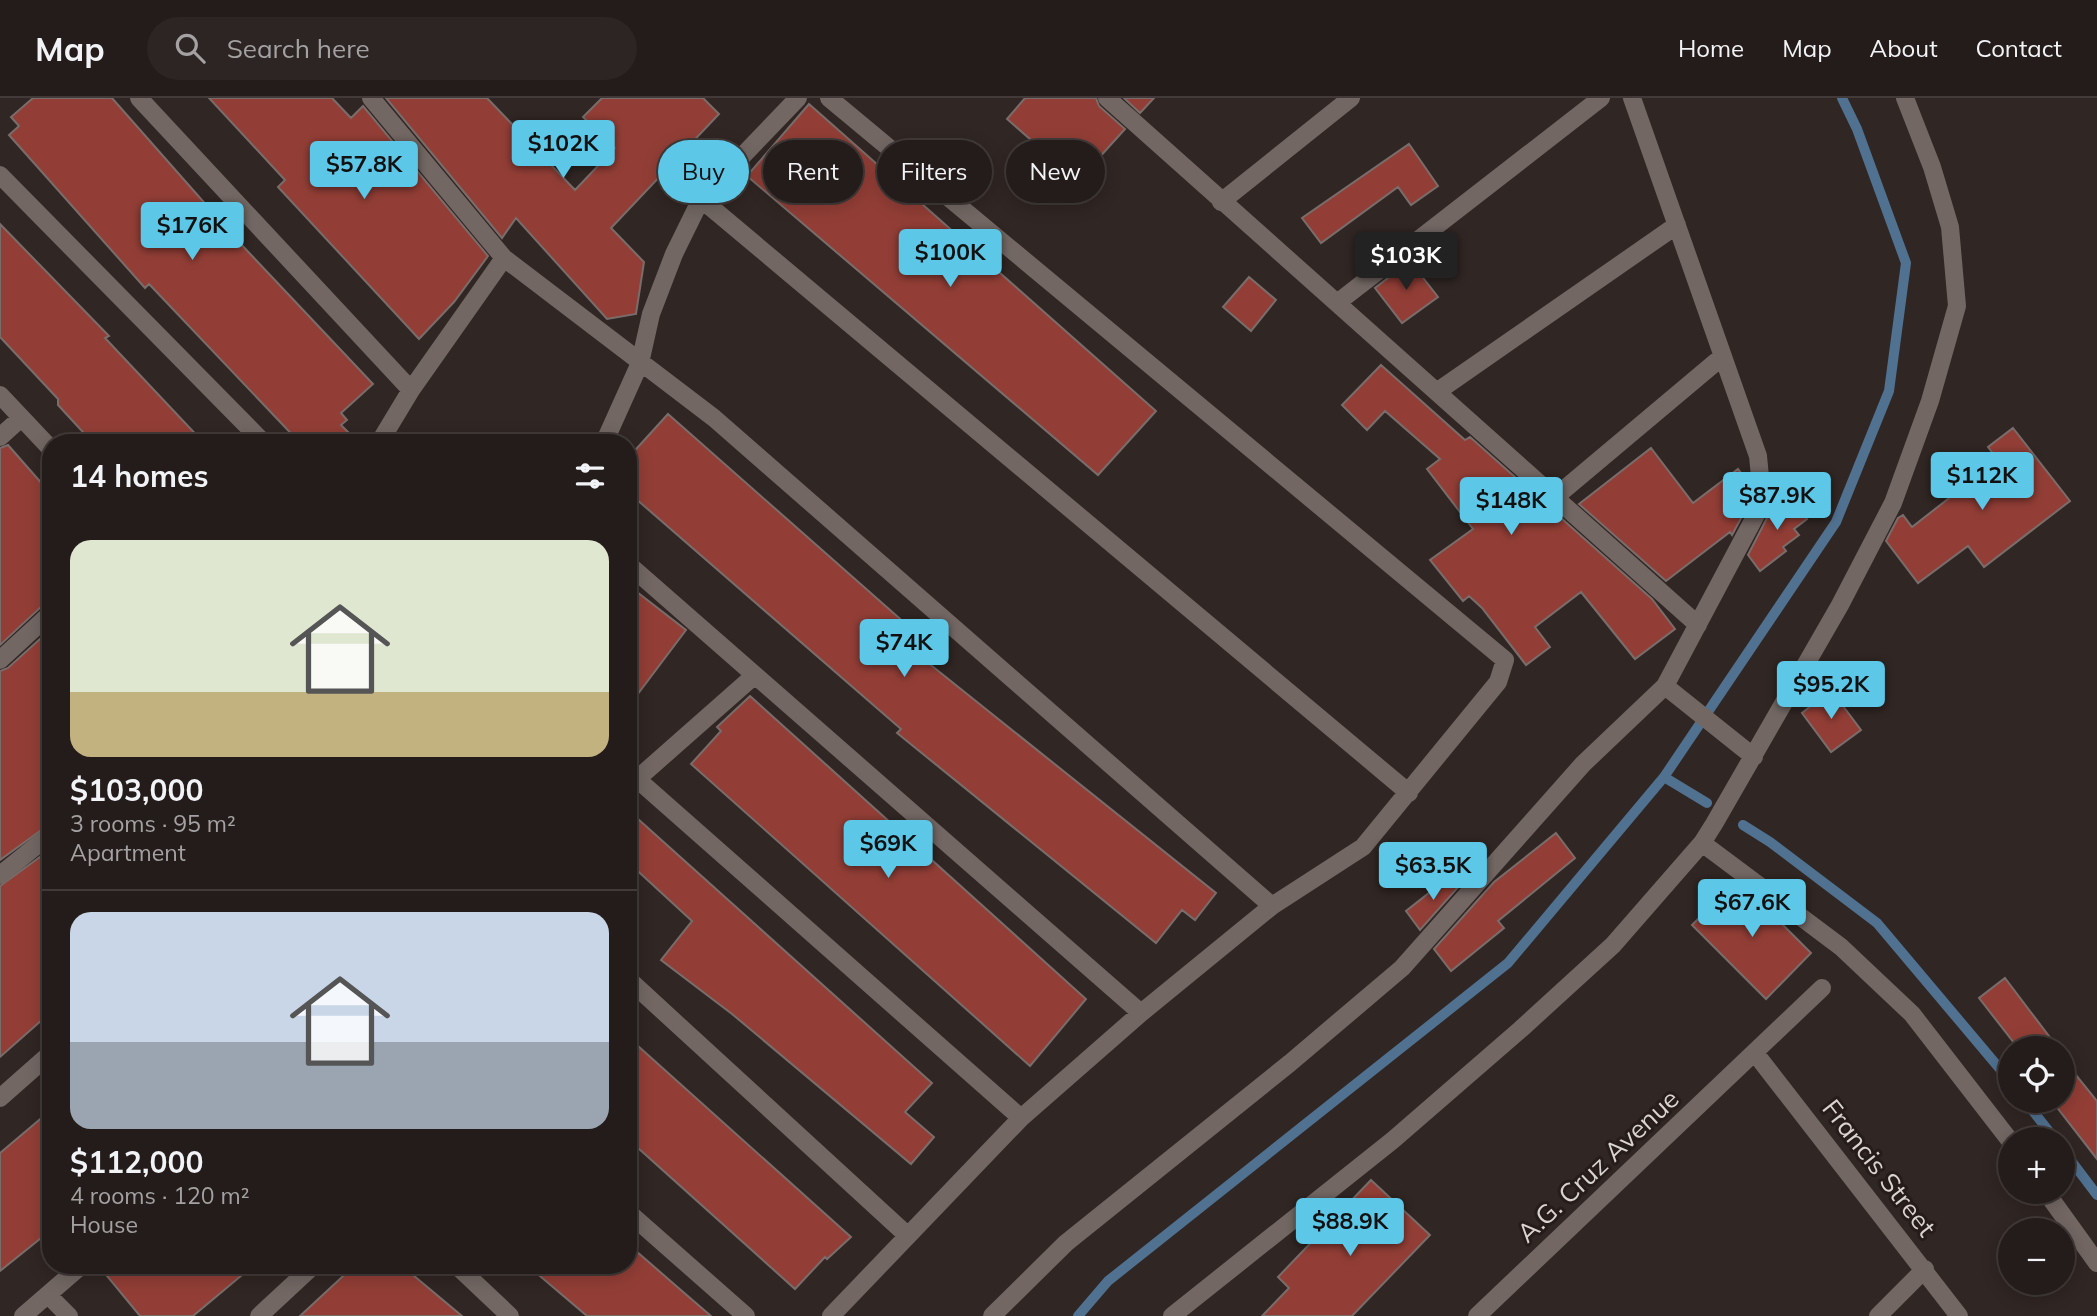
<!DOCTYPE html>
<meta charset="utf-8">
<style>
body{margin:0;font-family:Mulish,sans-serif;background:#2c2523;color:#f1f3f6;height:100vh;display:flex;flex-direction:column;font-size:26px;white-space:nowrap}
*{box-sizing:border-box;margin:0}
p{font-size:23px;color:#a3a1a2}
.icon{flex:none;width:38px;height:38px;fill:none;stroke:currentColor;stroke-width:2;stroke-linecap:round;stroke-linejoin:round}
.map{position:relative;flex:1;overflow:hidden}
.panel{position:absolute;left:42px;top:336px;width:595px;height:840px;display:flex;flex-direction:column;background:#241c1a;border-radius:28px;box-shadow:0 4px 18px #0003,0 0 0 2px #413a39}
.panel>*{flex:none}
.guide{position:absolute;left:658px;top:42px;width:665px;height:63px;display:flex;gap:14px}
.fabs{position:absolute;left:1998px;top:938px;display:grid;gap:14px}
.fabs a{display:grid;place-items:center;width:77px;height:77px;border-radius:50%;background:#241c1a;box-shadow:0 4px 18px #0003,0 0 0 2px #413a39;font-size:35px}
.price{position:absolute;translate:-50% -60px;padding:0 16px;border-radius:7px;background:#5dc7e8;color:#111;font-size:23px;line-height:46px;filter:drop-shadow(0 2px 4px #0008)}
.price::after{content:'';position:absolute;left:50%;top:42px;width:21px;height:16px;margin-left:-10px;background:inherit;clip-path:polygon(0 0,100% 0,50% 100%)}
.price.current{background:#222;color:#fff}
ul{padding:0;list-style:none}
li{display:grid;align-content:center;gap:14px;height:371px;padding:0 28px}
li+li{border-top:2px solid #413a39}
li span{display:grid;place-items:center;height:217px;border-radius:21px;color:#555}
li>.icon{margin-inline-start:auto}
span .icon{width:126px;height:126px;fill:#fffc;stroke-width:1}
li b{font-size:30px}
h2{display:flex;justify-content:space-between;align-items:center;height:84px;padding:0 28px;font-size:30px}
.chip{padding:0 24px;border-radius:32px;background:#241c1a;box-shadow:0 4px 18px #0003,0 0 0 2px #413a39;font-size:24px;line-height:63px}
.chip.current{background:#5dc7e8;color:#111}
header{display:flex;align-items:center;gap:42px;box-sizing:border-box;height:98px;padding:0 35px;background:#241c1a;border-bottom:2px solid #413a39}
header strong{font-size:33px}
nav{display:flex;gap:38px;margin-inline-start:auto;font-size:24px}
.search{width:490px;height:63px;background:#2c2523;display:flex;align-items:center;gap:18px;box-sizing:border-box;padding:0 24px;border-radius:38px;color:#a3a1a2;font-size:26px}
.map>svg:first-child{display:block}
</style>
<header>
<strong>Map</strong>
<div class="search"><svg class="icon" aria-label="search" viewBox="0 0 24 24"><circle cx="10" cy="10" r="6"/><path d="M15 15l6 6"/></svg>Search here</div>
<nav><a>Home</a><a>Map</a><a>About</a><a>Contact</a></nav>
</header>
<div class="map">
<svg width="2097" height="1218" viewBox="0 0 2097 1218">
<rect width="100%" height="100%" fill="#302623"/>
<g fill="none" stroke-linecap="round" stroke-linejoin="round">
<!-- stream -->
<path stroke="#507190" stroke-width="10" d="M1664,679L1707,705
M1743,727L1770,744L1877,825L2011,984
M2025,1003L2055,1041
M2063,1052L2097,1097
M1078,1218L1108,1183L1508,865L1664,679L1836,424L1889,293L1906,165L1857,31L1842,0"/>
</g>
<!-- building -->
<path fill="#923e36" stroke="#796d6b" stroke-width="2" d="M33,0H112L238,143L373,286L341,315L347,322L341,327L359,345H300L149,186L145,190L9,37L19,28L11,19Z
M209,0H332L351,20L363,8L488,158L454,204L419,241L278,89L285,82Z
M386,0H487L575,92L615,50L583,19L602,0H703L719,16L611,130L644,164L636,216L607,221L516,120L502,140Z
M1025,0H1096L1099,8L1125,31L1078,83L1007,21Z
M1124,0H1154L1140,15Z
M809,6L1156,313L1098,377L747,78Z
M1409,46L1438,88L1411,107L1398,89L1321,145L1302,120Z
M0,126L109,238L105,240L204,345H93L58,307V301L0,239Z
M1410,163L1438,199L1402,225L1375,190Z
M1249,179L1276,202L1251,233L1223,209Z
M1381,267L1465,342L1470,339L1652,501L1675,531L1635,561L1581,494L1535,529L1550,549L1526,567L1482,510L1469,498L1463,503L1430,462L1473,431L1427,371L1440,361L1385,313L1367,332L1342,307Z
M668,316L932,549L922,560L1216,795L1195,822L1182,812L1156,845L897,635L901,631L628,394V360Z
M2013,330L2070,403L1984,469L1968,448L1918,485L1886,443L1898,420L1903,417L1912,429L1998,362L1988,349Z
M8,347L51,396V504L43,507L0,547V350Z
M1651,350L1693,405L1738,371L1749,386L1746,411L1732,437L1730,434L1666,483L1579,406Z
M1786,394L1807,421L1794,431L1799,437L1783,449L1786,453L1760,473L1748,457L1767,420L1770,407Z
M628,487L686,532L628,609Z
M51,531V725L0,762V573L8,570Z
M1831,592L1861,632L1831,654L1802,615Z
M750,598L1086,901L1030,968L691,666L721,633L717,629Z
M628,712L932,985L905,1014L934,1039L911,1066L732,916L661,862L692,823L628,764Z
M1556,735L1575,760L1498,823L1504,830L1451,873L1434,851L1494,784Z
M51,751V914L0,959V788Z
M1453,776L1461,786L1420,832L1406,813Z
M1735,784L1754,798L1811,855L1766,901L1692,827Z
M2005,880L2058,950H2018L1979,900Z
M628,939L851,1139L827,1161L825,1159L795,1191L628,1041Z
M2063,961L2097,1003V1061L2052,1003H2063Z
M51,1012V1132L0,1173V1055Z
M1371,1082L1430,1137L1352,1218H1262L1289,1190L1278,1179Z
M628,1146L682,1193L711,1218H587L527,1167H628Z
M98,1167H254L193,1218H140Z
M355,1167H401L462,1218H300Z"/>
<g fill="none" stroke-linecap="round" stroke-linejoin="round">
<!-- minor -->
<path stroke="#726763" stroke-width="18" d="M139,0L411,292
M371,0L504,160L714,320L1272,808
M829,0L1505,562L1498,584L1363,749L1272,808L1141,915L1021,1020L831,1218
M1107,0L1698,527
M0,77L264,345
M701,101L1409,695
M1221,104L1351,0
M1337,205L1601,0
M1438,293L1677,127
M0,297L51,351
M0,339L21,320
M379,345L411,292L504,160
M604,345L640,265L651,216L674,156L701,101L798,0
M1554,400L1723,258
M628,466L1141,915
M0,562L51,515
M1665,588L1754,659
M637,681L1021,1020
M628,689L755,577
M1702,745L1841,849L1912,916L2011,1044
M0,777L51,736
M628,881L908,1138
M1755,955L1959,1218
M0,1000L51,955
M2046,1094L2097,1165
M628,1114L746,1218
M456,1167L510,1218
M48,1197L69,1218
M23,1218L82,1167
M259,1218L314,1167
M992,1218L1066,1145L1290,965L1402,870L1583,666L1665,588L1757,415L1761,389L1758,358L1632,0
M1172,1218L1393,1042L1521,931L1613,847L1702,745L1714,726L1840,507L1893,405L1930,303L1957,208L1950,129L1932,69L1905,0
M1477,1218L1822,890
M1878,1218L1925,1171"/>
</g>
<g text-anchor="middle" stroke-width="6" stroke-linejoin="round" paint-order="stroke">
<!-- street labels -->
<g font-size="26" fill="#d9d3d1" stroke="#261d1a">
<text transform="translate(1598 1068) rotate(-43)" y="9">A.G. Cruz Avenue</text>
<text transform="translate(1879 1070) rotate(52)" y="9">Francis Street</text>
</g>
</g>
</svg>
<div class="fabs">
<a><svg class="icon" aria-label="locate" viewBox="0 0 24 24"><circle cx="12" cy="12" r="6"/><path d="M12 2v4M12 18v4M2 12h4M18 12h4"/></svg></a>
<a>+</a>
<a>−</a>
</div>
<b class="price" style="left:563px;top:82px">$102K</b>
<b class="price" style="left:364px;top:103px">$57.8K</b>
<b class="price" style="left:192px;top:164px">$176K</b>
<b class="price" style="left:950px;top:191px">$100K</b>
<b class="price current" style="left:1406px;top:194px">$103K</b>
<b class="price" style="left:1982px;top:414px">$112K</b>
<b class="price" style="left:1777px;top:434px">$87.9K</b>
<b class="price" style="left:1511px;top:439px">$148K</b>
<b class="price" style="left:904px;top:581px">$74K</b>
<b class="price" style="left:1831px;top:623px">$95.2K</b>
<b class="price" style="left:888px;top:782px">$69K</b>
<b class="price" style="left:1433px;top:804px">$63.5K</b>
<b class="price" style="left:1752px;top:841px">$67.6K</b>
<b class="price" style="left:1350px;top:1160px">$88.9K</b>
<div class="guide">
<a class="chip current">Buy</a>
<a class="chip">Rent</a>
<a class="chip">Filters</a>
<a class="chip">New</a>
</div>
<section class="panel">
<h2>14 homes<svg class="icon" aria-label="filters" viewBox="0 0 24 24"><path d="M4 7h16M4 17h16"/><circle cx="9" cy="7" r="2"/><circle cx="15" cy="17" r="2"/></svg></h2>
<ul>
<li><span style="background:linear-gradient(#dfe7d0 70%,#c2b280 0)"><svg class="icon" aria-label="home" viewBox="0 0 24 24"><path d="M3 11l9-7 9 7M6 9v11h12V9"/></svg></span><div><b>$103,000</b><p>3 rooms · 95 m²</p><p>Apartment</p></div></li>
<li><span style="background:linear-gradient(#c9d6e8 60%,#9aa5b1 0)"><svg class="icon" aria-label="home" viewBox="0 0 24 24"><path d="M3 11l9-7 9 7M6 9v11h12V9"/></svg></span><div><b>$112,000</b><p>4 rooms · 120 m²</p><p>House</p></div></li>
</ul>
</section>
</div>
